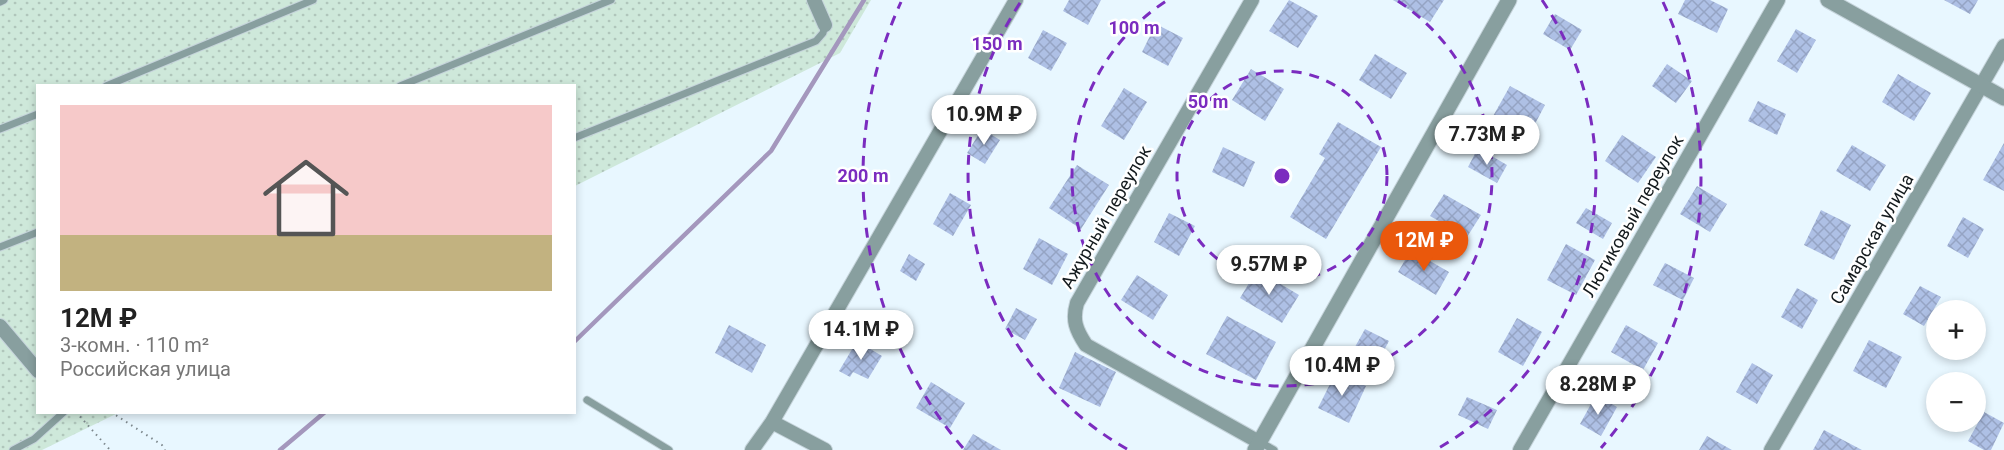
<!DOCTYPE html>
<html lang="ru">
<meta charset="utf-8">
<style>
body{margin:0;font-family:Roboto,sans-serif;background:#f2f2f2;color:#222;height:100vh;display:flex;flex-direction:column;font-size:22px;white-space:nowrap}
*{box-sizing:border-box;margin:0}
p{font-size:20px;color:#767676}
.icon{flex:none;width:33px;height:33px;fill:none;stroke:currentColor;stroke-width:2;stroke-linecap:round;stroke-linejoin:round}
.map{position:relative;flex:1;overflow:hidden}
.drawer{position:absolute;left:36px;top:84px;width:540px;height:330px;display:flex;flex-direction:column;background:#fff;border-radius:0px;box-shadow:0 3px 9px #0003}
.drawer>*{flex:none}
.tools{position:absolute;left:1926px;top:300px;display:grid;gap:12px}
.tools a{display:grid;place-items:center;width:60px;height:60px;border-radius:50%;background:#fff;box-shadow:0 3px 9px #0003;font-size:30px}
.price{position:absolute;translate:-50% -51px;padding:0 14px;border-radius:21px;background:#fff;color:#222;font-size:20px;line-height:39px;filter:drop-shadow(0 2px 3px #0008)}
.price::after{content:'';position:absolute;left:50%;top:36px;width:18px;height:14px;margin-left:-9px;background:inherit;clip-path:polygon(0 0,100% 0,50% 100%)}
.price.active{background:#ea580c;color:#fff}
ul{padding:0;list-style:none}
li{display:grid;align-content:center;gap:12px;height:318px;padding:0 24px}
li+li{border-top:2px solid #e0e0e0}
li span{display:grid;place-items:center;height:186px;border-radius:0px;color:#555}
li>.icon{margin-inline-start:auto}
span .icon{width:108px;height:108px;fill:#fffc;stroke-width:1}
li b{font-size:26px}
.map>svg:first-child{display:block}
</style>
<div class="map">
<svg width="2004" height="450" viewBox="0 0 2004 450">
<defs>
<pattern id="garden-dots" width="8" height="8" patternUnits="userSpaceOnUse" patternTransform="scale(1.5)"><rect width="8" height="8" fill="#cee8da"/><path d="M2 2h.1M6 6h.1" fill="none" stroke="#b0c6bb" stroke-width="1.8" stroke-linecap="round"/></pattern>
<pattern id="building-cross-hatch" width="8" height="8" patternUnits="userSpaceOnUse" patternTransform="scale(1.5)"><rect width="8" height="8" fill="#aec0e5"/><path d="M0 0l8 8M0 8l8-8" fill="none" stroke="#95a4c4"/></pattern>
</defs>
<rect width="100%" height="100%" fill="#e8f7ff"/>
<!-- garden -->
<path fill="url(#garden-dots)" d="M0,0H871L840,53L575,186L574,86H38V412L118,413L42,450H0Z"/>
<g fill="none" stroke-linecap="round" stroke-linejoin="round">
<!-- stream -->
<path stroke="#a497bd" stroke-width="4.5" d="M574,342L771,151L864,0
M280,450L325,412"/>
</g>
<!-- building -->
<path fill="url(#building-cross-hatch)" d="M1069,0H1101L1088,25L1063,11Z
M1289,0L1318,16L1298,48L1269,31Z
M1393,0H1444L1430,22Z
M1685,0H1710L1728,9L1717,33L1678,14Z
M1944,0H1978L1970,14Z
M1555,14L1582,30L1570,50L1543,34Z
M1156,24L1183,38L1168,66L1142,52Z
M1796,29L1816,40L1797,73L1777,61Z
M1043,30L1067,43L1051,71L1028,58Z
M1375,54L1407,73L1391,99L1359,80Z
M1667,64L1692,81L1676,103L1652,86Z
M1251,69L1284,89L1265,121L1232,100Z
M1898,74L1931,93L1914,121L1882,102Z
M1510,86L1545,105L1528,137L1492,118Z
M1124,88L1147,102L1124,140L1101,126Z
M1758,101L1786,114L1777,135L1748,121Z
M1338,122L1381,147L1326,239L1290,217L1325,158L1319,154Z
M982,129L1000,140L985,164L967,153Z
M1622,135L1656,157L1638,183L1605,161Z
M2004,143V191L1983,180Z
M1852,145L1886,165L1870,191L1836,171Z
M1223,147L1255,162L1244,187L1212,172Z
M1478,148L1507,165L1497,183L1468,167Z
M1077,165L1109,185L1081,229L1049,208Z
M1697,186L1727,204L1710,232L1680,214Z
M950,193L971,205L953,236L933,224Z
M1444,194L1481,215L1467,237L1430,216Z
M1586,208L1612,223L1603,239L1576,223Z
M1821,210L1851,225L1834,260L1804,245Z
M1169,213L1195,226L1179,256L1154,242Z
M1963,217L1984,229L1968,258L1947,246Z
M1039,238L1068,254L1052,285L1023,269Z
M1566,244L1595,260L1576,295L1547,280Z
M1411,250L1449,272L1436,295L1398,272Z
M909,254L925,264L916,281L900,271Z
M1665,263L1694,278L1683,300L1653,285Z
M1257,270L1299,295L1282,323L1240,298Z
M1137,275L1168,295L1153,320L1121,300Z
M1920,286L1941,297L1924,326L1903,314Z
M1797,288L1818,300L1802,329L1781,317Z
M1016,308L1037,319L1025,340L1005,329Z
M1227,316L1276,342L1256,380L1206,354Z
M1517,318L1542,332L1523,366L1498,352Z
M729,325L766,345L752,373L715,353Z
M1626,325L1658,343L1643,370L1611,352Z
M1365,329L1389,341L1375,367L1351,354Z
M1869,340L1902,357L1886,388L1853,371Z
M857,341L882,356L868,379L853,372L850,377L839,371Z
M1075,352L1116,372L1100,407L1059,388Z
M1752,363L1773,375L1757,404L1736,392Z
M1336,372L1366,386L1349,423L1318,408Z
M931,382L965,403L950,428L916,408Z
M1596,395L1617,407L1601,436L1580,424Z
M1467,397L1497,410L1488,429L1458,415Z
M1984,412L2004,423L1991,450H1984L1968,441Z
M1824,430L1862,450H1813Z
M973,434L1001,450H963Z
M1707,436L1732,450H1699Z"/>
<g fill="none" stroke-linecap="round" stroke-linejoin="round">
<defs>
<path id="service" d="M0,2L4,0
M106,86L313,0
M400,86L611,0
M0,129L38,114
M574,138L816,41L823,33L825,25
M0,247L38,232
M587,400L669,450
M1260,442L1274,450
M13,450L34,439L64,412"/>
<path id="minor" d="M814,0L825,25
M1252,0L1077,303C1072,320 1076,330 1086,345L1259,442
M0,326L38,371
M772,422L825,450
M752,450L772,422L1016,0
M1520,450L1778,0
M1771,450L2004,46"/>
<path id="tertiary" d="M1828,0L2004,98
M1255,450L1509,0"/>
</defs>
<!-- service casing -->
<use href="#service" stroke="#c6d4db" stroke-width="9"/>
<!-- minor casing -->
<use href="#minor" stroke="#c6d4db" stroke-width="16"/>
<!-- tertiary casing -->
<use href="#tertiary" stroke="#c6d4db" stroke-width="17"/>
<!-- path -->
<path stroke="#7b868b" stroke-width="2" stroke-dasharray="1.5 4.5" stroke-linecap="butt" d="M76,412L110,450
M111,412L162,445L165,450"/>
<!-- service -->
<use href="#service" stroke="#889f9f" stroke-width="7"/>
<!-- minor -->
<use href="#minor" stroke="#889f9f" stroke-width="14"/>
<!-- tertiary -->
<use href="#tertiary" stroke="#889f9f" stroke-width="15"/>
</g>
<!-- distance rings -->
<g fill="none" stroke="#7b2cbf" stroke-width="3" stroke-dasharray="10 8">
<circle cx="1282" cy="176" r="105"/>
<path d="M1398 1A210 210 0 1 1 1166 1"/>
<path d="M1127 449A314 314 0 0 1 1022 0M1542 0A314 314 0 0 1 1437 449"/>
<path d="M963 448A419 419 0 0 1 901 2M1663 2A419 419 0 0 1 1601 448"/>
</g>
<g text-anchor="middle" stroke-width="5" stroke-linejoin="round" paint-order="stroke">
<!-- street labels -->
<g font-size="18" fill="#131a1d" stroke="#fff">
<text transform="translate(1633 216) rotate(-60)" y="6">Лютиковый переулок</text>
<text transform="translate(1106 217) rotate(-60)" y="6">Ажурный переулок</text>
<text transform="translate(1872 239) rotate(-60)" y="6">Самарская улица</text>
</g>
</g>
<circle cx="1282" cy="176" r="9" fill="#7b2cbf" stroke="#fff" stroke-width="3"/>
<g font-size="18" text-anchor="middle" font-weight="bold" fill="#7b2cbf" stroke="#fff" stroke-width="5" stroke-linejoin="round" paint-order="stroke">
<text x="1134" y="34">100 m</text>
<text x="997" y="50">150 m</text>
<text x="1208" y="108">50 m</text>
<text x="863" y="182">200 m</text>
</g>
</svg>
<div class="tools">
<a>+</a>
<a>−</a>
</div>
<b class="price" style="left:984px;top:146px">10.9M ₽</b>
<b class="price" style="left:1487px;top:166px">7.73M ₽</b>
<b class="price active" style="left:1424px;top:272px">12M ₽</b>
<b class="price" style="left:1269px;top:296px">9.57M ₽</b>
<b class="price" style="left:861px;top:361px">14.1M ₽</b>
<b class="price" style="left:1342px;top:397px">10.4M ₽</b>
<b class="price" style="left:1598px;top:416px">8.28M ₽</b>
<section class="drawer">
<ul>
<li><span style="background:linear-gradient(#f6c9c9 70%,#c2b280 0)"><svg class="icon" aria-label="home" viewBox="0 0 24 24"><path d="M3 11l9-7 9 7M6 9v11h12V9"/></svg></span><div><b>12M ₽</b><p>3-комн. · 110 m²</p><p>Российская улица</p></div></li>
</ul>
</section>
</div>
